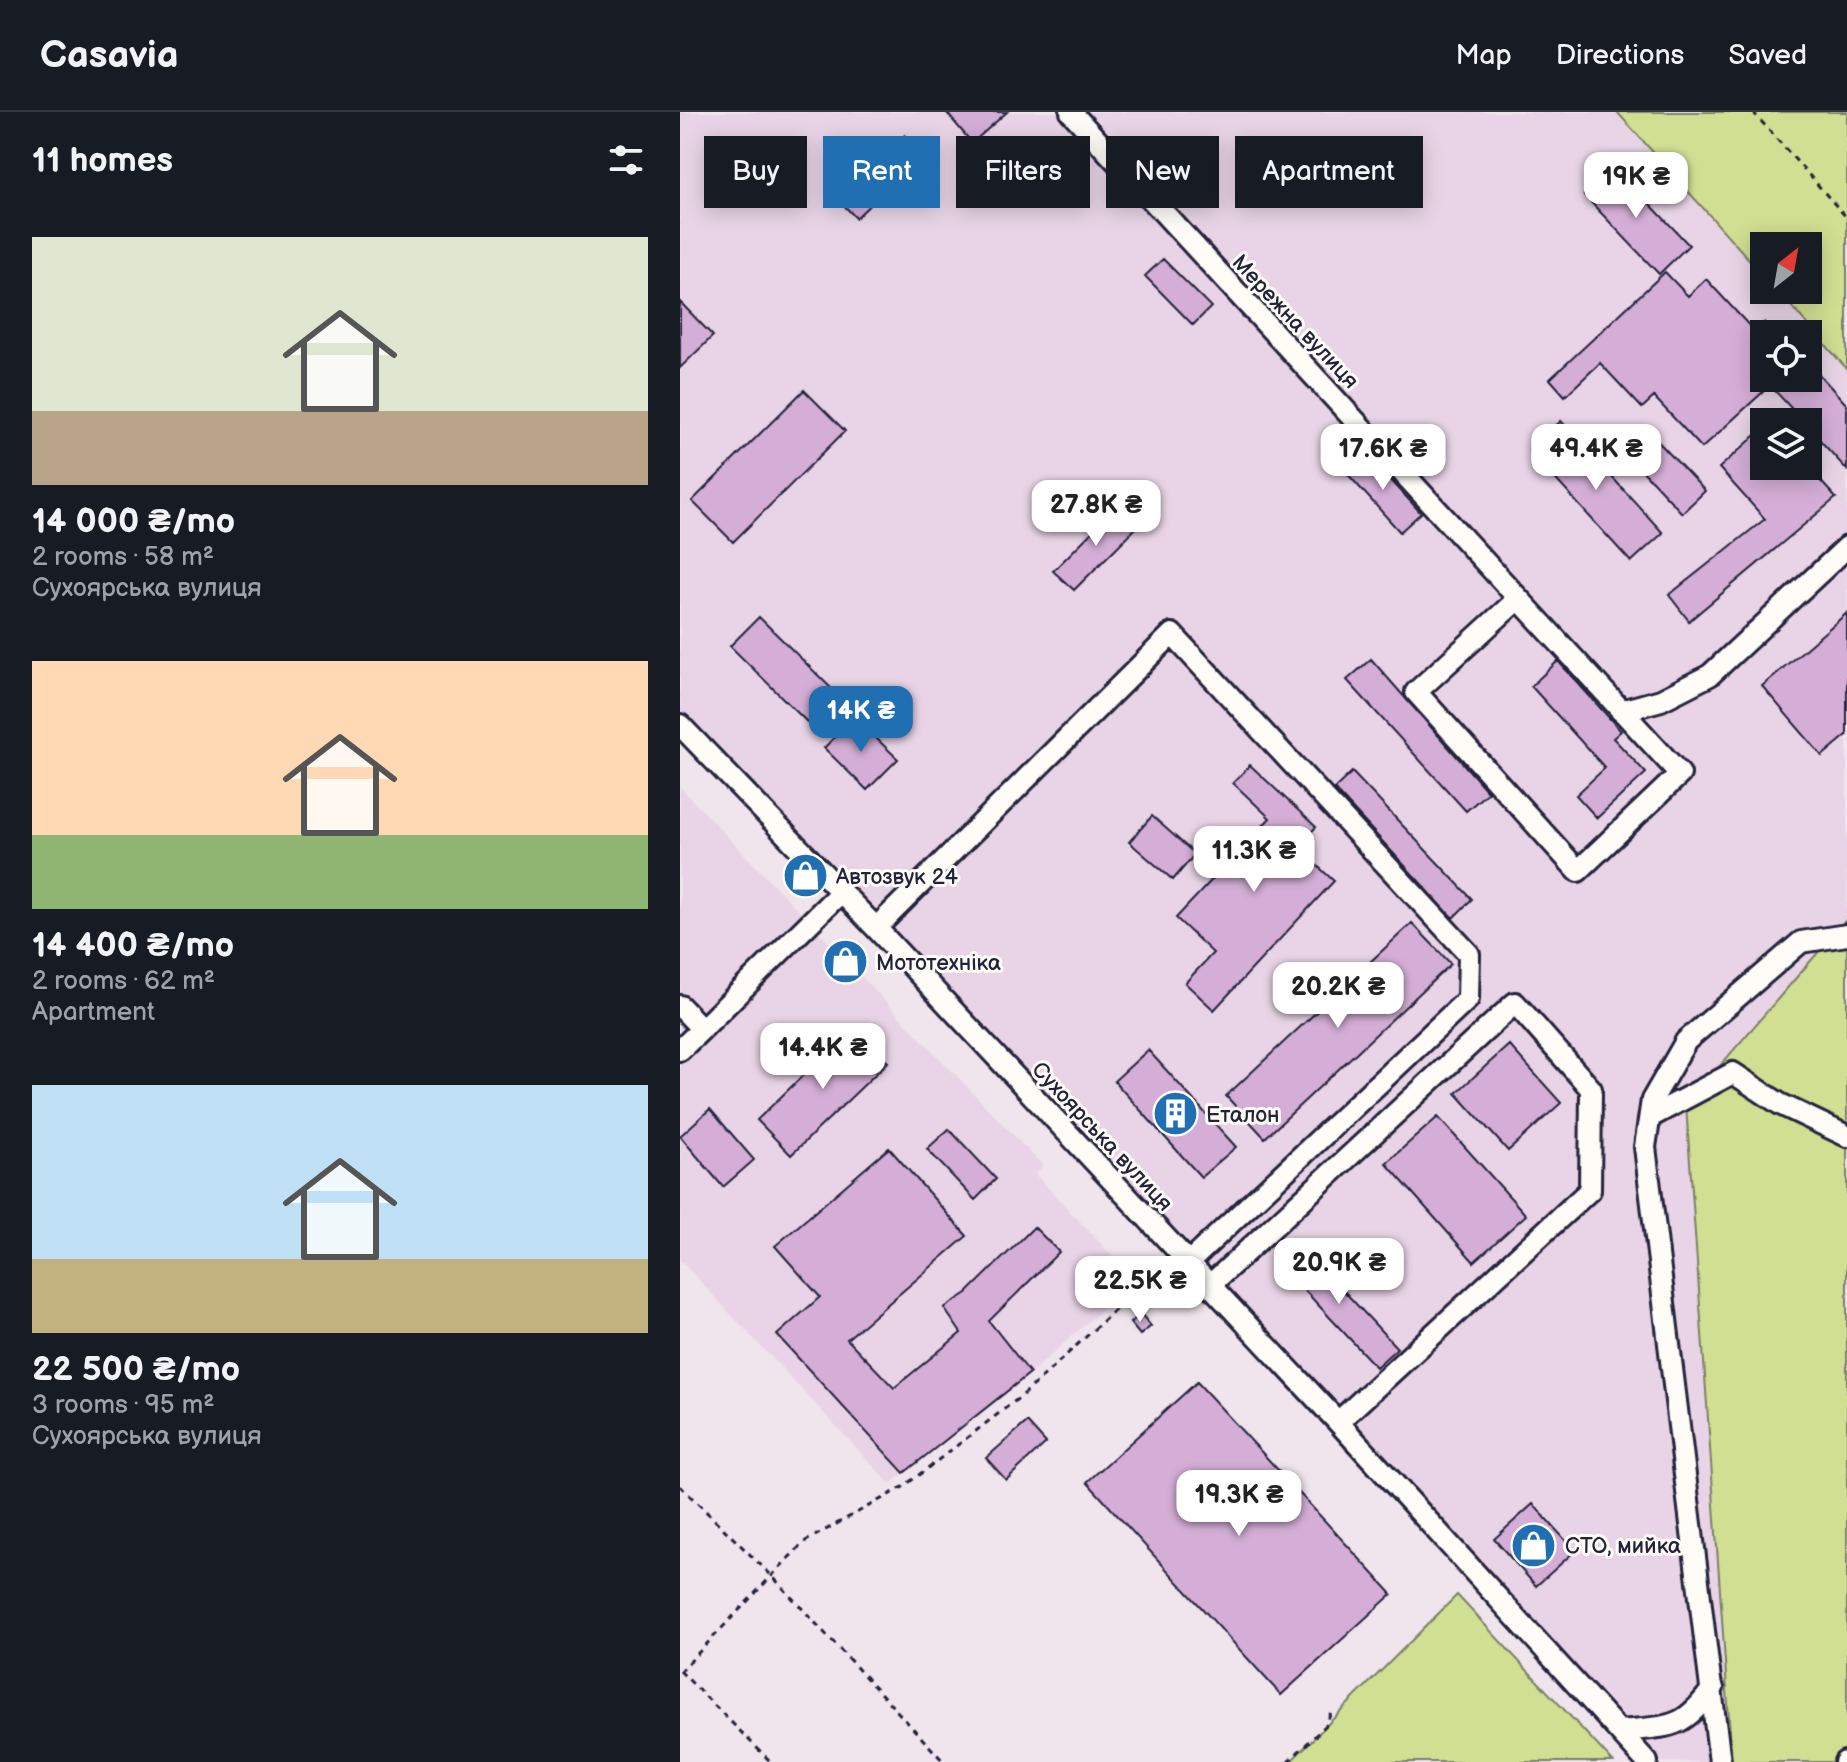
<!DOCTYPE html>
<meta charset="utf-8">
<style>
body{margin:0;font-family:"Balsamiq Sans",sans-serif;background:#242831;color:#f1f3f6;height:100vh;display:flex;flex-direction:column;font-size:30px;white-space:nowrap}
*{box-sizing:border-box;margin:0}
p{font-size:26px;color:#9ea1a6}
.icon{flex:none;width:44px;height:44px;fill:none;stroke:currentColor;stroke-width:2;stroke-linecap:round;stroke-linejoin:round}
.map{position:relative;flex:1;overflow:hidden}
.sheet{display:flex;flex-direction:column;background:#171b24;width:680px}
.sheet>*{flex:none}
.guide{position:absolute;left:24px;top:24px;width:760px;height:72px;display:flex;gap:16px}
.needle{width:52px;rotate:31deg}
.controls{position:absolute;left:1070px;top:120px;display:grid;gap:16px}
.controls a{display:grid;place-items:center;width:72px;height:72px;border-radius:0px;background:#171b24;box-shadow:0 4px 20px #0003;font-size:40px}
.price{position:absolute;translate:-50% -68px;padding:0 18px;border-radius:16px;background:#fff;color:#222;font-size:26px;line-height:52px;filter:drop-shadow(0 2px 4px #0008)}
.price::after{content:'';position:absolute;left:50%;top:48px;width:24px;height:18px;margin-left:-12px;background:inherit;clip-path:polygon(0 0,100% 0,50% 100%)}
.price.on{background:#1f6fb2;color:#fff}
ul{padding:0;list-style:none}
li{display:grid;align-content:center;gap:16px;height:424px;padding:0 32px}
li span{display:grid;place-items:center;height:248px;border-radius:0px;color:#555}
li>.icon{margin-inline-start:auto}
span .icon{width:144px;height:144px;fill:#fffc;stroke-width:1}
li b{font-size:34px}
h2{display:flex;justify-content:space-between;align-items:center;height:96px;padding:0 32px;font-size:34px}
.tag{padding:0 28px;border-radius:0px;background:#171b24;box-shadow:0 4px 20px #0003;font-size:28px;line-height:72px}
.tag.on{background:#1f6fb2;color:#fff}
header{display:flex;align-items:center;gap:48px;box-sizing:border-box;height:112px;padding:0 40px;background:#171b24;border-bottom:2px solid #363941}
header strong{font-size:38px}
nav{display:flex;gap:44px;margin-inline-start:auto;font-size:28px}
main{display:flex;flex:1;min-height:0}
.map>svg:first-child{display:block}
</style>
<header>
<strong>Casavia</strong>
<nav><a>Map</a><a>Directions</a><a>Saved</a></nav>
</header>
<main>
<section class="sheet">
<h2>11 homes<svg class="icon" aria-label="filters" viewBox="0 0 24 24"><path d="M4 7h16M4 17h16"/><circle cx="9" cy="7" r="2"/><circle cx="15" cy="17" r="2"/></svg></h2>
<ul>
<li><span style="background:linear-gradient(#dfe7d0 70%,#b9a48a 0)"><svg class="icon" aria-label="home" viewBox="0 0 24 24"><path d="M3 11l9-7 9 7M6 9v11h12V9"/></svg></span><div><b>14 000 ₴/mo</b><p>2 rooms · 58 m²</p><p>Сухоярська вулиця</p></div></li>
<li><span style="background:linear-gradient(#ffd9b3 70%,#8fb573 0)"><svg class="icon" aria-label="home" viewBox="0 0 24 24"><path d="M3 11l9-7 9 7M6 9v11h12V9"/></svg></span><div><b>14 400 ₴/mo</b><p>2 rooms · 62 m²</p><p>Apartment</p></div></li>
<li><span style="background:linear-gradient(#bfe0f5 70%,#c2b280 0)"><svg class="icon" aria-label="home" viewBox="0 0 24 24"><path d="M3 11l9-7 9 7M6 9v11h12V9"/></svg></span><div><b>22 500 ₴/mo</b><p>3 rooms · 95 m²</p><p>Сухоярська вулиця</p></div></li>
</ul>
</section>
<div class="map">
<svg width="1167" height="1650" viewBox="0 0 1167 1650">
<rect width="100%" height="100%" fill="#f1e5ed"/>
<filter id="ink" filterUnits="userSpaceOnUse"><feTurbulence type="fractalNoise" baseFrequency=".0125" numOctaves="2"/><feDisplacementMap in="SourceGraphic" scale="16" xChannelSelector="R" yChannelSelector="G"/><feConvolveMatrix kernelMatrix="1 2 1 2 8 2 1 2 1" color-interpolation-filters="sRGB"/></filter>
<g filter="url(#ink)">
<!-- built -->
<path fill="#e8d4e6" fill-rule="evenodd" d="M0,0H937L1084,164V178H1097L1167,257V807L1006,993L1052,1650H972L0,613ZM1084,222H1128V266H1084ZM1084,310H1128V354H1084Z
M0,675L363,1054L355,1062L455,1168L344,1267L210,1372L0,1148Z"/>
<!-- green -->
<path fill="#d1df92" stroke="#7a8066" stroke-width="2" d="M937,0H1167V257L1097,178H1128V134H1084V164Z
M1167,807V1650H1052L1006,993Z
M777,1483L933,1650H610Z"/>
<!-- building -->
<path fill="#d4aed6" stroke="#22223b" stroke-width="2" d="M266,0H327L292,31Z
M225,23L243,42L176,106L158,87Z
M934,54L1009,133L979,162L904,83Z
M483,147L531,195L513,213L465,164Z
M985,160L1008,184L1026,167L1075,220L1084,211V266H1129L1136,259L1167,293V358L1128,315V310H1124L1084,267V279L1022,336L974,285L962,296L920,251L885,284L870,267Z
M0,190L33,224L0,256Z
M124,278L165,319L53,430L12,389Z
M881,309L983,421L951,450L849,338Z
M1084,316V354H1127L1156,386L1009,509L989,483L1085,407L1039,356Z
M968,319L1025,379L1002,401L945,340Z
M685,340L741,401L720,420L664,358Z
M438,394L458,414L394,478L373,459Z
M1167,501V623L1142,644L1082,574Z
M79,505L157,582L128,611L50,534Z
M691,547L808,680L786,699L667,568Z
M878,549L941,619L933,626L966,661L917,706L896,683L925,656L851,574Z
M174,605L218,647L187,678L144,636Z
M570,653L636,715L617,735L654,769L534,898L505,871L533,841L496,806L590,706L553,671Z
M672,660L792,787L773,806L654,677Z
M472,704L515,742L493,768L449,730Z
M732,811L771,852L585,1026L546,984Z
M174,914L208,950L111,1043L77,1008Z
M829,933L881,991L828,1039L776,981Z
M468,938L556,1035L521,1065L434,969Z
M30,997L74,1048L43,1075L0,1024Z
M758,1005L846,1103L794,1150L706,1051Z
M269,1017L316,1067L295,1088L247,1037Z
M209,1036L287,1124L167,1227L214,1276L281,1221L264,1196L287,1181L354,1115L379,1140L309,1209L350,1261L224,1361L97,1223L140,1185L95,1134Z
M622,1134L717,1236L696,1255L601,1153Z
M461,1202L471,1214L460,1223L450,1211Z
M517,1270L712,1482L601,1583L407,1370Z
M347,1310L366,1331L326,1368L306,1346Z
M853,1392L895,1439L856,1474L814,1427Z"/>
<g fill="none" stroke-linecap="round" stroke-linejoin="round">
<defs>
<path id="minor" d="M391,0L1000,662L898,759L736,580L838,487
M941,599L981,588L1030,563L1167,435
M0,613L196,816L658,1310L967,1650
M196,816L492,522L789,842L788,887L508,1151
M0,894L22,917L0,938
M22,917L161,780
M970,1005L1053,961L1100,992L1167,1024
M529,1174L835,891L911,977L910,1078L658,1310
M940,1619C989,1614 1002,1619 1033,1576
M1040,1650L965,1035L972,988L1006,929L1121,830L1167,823
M1165,1650H1167"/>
</defs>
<!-- minor casing -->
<use href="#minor" stroke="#22223b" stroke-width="26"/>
<!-- path -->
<path stroke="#22223b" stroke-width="3" stroke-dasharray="6 6" stroke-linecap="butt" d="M1073,0L1167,106
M0,1374L92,1464L264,1650
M0,1559L91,1650
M0,1560L124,1430L223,1375L344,1282L487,1150
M608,1650L646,1613L651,1600"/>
<!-- minor -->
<use href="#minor" stroke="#fdfcf7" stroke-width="20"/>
</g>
</g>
<!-- icons -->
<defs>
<symbol id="shop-disc" viewBox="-11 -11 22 22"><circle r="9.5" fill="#1f6fb2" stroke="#fdfcf7"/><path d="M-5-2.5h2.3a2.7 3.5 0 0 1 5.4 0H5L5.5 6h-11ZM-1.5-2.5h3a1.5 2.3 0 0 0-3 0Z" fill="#fff"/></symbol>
<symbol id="building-disc" viewBox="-11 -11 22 22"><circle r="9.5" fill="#1f6fb2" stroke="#fdfcf7"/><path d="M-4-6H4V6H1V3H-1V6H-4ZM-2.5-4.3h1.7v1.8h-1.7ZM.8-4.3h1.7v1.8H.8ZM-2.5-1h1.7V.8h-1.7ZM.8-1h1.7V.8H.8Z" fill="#fff"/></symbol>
</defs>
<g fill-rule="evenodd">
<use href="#shop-disc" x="100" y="738" width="51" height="51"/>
<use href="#shop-disc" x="140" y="824" width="51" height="51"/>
<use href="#building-disc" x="470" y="976" width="51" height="51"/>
<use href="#shop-disc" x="828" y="1408" width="51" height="51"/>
</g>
<g text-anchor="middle" stroke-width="6" stroke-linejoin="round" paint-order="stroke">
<!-- street labels -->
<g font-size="22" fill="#22223b" stroke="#fdfcf7">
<text transform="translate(616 209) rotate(47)" y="8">Мережна вулиця</text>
<text transform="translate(423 1024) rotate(47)" y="8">Сухоярська вулиця</text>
</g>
<!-- poi labels -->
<g font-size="22" fill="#22223b" stroke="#fdfcf7" text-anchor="start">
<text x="156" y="772">Автозвук 24</text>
<text x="196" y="858">Мототехніка</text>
<text x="526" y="1010">Еталон</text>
<text x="885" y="1441">СТО, мийка</text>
</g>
</g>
</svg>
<div class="controls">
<a><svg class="needle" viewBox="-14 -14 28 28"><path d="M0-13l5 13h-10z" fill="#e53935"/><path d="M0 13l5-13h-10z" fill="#9ea1a6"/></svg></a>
<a><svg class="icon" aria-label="locate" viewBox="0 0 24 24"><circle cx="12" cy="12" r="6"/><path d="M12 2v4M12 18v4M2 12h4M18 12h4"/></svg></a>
<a><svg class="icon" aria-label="layers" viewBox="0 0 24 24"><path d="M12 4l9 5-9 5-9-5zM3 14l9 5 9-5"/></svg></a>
</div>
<b class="price" style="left:956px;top:108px">19K ₴</b>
<b class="price" style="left:703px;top:380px">17.6K ₴</b>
<b class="price" style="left:916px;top:380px">49.4K ₴</b>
<b class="price" style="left:416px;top:436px">27.8K ₴</b>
<b class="price on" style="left:181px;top:642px">14K ₴</b>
<b class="price" style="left:574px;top:782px">11.3K ₴</b>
<b class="price" style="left:658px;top:918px">20.2K ₴</b>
<b class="price" style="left:143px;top:979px">14.4K ₴</b>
<b class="price" style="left:659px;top:1194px">20.9K ₴</b>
<b class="price" style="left:460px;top:1212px">22.5K ₴</b>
<b class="price" style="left:559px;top:1426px">19.3K ₴</b>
<div class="guide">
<a class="tag">Buy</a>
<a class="tag on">Rent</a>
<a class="tag">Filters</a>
<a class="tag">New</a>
<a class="tag">Apartment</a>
</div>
</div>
</main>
